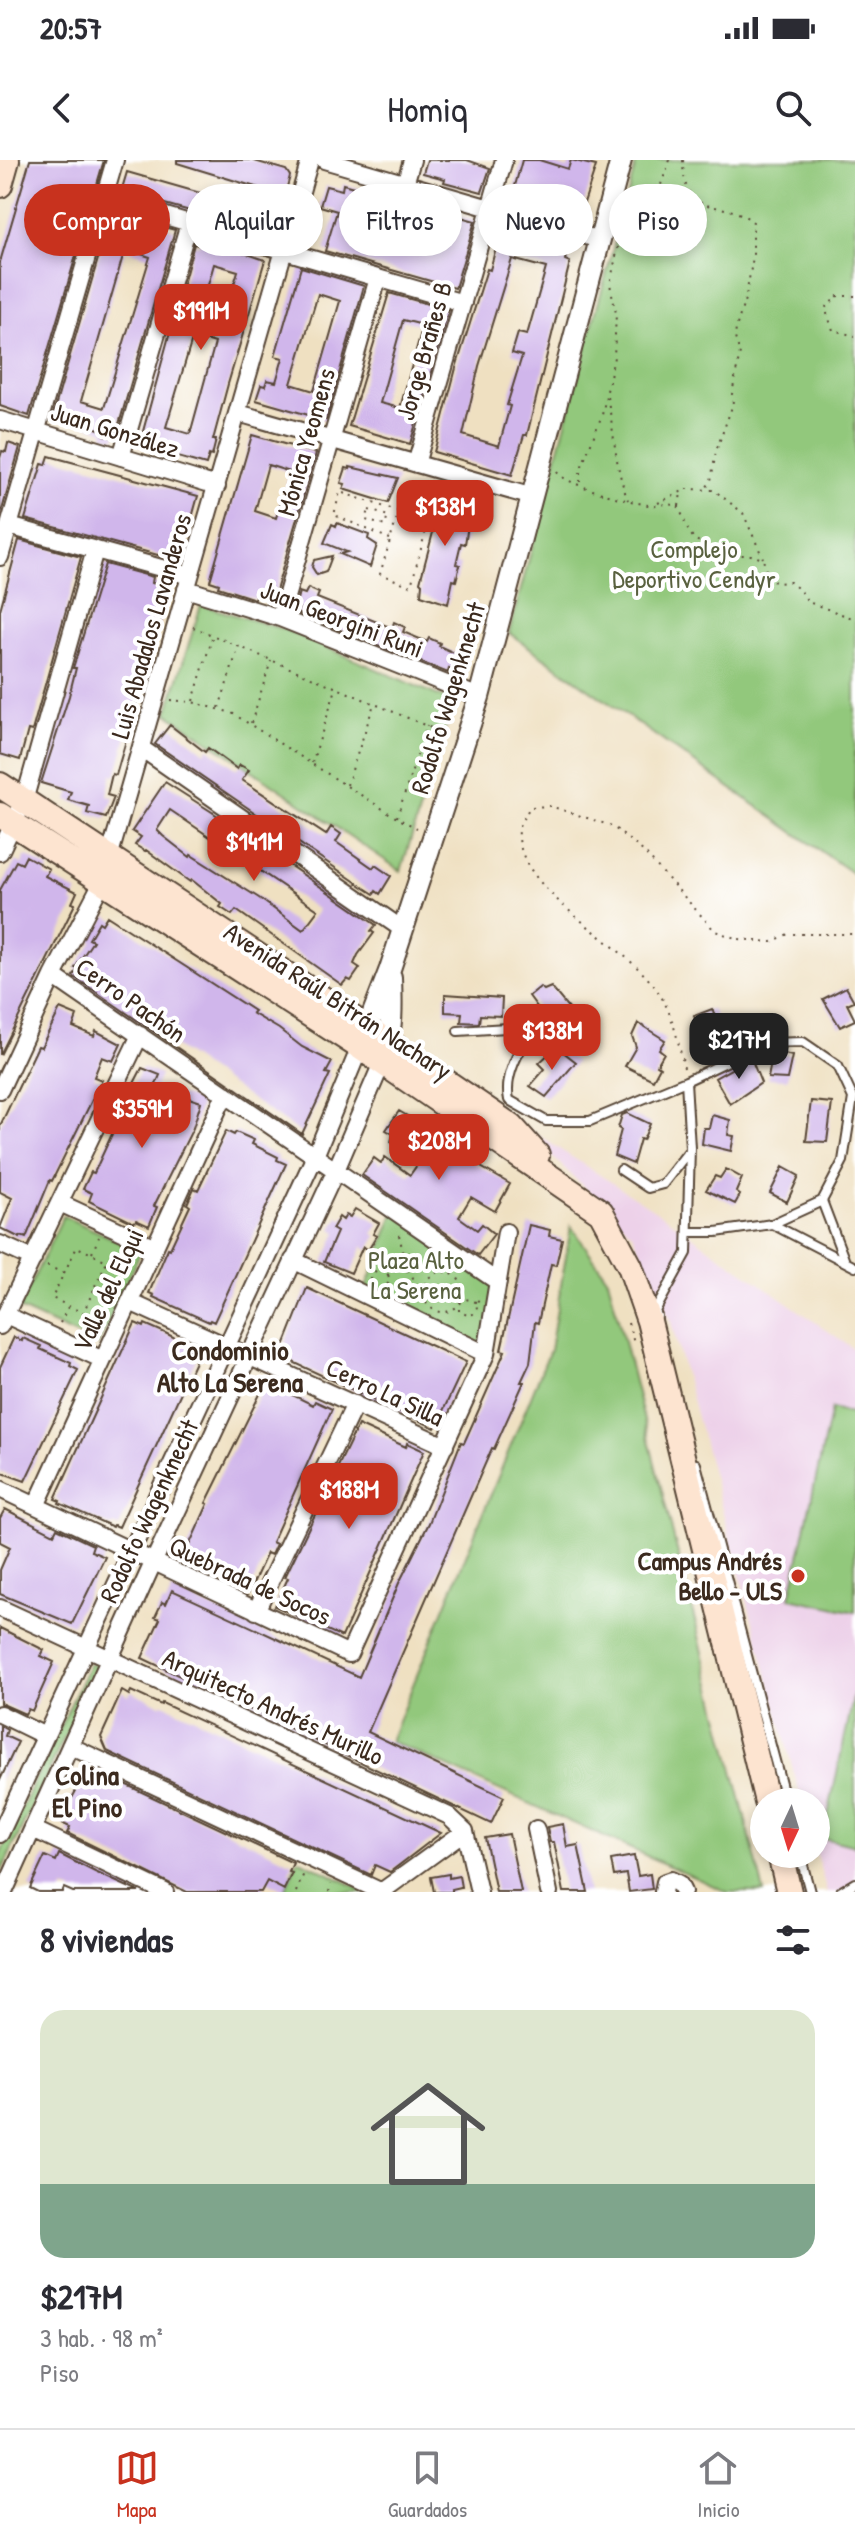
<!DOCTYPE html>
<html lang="es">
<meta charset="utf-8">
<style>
body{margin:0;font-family:"Patrick Hand",sans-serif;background:#f2f2f3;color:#2b2b33;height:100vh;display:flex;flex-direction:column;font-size:30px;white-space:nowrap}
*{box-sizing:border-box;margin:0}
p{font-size:26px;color:#7c7c81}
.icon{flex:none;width:44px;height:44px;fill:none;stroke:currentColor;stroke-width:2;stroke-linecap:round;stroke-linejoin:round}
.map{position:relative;height:1732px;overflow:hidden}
.side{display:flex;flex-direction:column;background:#fff;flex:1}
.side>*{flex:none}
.top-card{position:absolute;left:24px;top:24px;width:808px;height:72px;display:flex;gap:16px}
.needle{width:52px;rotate:184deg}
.tools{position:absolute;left:750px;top:1628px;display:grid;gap:16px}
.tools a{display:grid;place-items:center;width:80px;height:80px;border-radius:50%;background:#fff;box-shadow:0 4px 12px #0003;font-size:40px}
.price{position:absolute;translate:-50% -68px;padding:0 18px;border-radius:16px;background:#c8321e;color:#fff;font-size:26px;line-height:52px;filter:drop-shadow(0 2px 4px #0008)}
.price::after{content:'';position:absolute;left:50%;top:48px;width:24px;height:18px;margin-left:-12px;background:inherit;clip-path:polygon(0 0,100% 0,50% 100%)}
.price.current{background:#222;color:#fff}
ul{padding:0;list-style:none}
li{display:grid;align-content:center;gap:16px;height:424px;padding:0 40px}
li+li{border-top:2px solid #e1e1e2}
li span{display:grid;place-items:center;height:248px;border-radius:24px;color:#555}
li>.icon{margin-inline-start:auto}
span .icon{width:144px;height:144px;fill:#fffc;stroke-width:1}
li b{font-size:34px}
h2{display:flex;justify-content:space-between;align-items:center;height:96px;padding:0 40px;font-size:34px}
.pill{padding:0 28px;border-radius:36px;background:#fff;box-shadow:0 4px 12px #0003;font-size:28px;line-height:72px}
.pill.current{background:#c8321e;color:#fff}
.status{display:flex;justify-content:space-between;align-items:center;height:56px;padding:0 40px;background:#fff;direction:ltr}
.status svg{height:22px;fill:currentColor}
header{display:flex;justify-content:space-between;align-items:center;height:104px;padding:0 40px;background:#fff;font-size:36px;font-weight:600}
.tabs{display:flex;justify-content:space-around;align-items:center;height:112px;border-top:2px solid #e1e1e2;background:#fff;font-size:22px;color:#7c7c81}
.tabs a{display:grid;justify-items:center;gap:4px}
.tabs .current{color:#c8321e}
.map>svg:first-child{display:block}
</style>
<div class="status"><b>20:57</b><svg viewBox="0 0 49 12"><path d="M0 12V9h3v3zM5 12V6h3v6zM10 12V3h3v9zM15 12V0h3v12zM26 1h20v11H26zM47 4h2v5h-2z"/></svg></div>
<header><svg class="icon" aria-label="back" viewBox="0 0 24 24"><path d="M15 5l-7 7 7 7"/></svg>Homiq<svg class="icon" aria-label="search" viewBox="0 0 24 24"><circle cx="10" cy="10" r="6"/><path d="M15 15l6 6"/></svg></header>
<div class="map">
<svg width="855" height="1732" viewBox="0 0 855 1732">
<rect width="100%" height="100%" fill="#fff"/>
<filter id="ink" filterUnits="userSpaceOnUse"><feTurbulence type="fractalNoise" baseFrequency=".0125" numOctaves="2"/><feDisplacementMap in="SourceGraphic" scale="16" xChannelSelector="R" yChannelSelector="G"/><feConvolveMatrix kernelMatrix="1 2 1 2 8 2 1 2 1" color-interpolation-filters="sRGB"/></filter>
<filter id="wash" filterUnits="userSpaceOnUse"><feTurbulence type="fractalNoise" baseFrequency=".006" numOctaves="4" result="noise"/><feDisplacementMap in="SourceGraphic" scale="32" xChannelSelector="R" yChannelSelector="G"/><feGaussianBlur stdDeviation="1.8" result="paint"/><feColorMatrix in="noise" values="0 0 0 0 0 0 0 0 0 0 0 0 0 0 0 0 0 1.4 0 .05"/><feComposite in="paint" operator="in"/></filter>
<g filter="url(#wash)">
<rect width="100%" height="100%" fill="#efe0c1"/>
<!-- built -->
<path fill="#edd1e9" d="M514,960L662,1055L855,1190V1732H827L816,1693V1642H802L671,1162L633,1074Z"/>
<!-- green -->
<path fill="#92c87b" stroke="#66794c" stroke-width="2" d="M637,0H855V715L509,473Z
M201,445L286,470L453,542L401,711L167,553Z
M395,1051L498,1122L486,1194L363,1135Z
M63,1056L141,1091L98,1185L19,1149Z
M571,1066L608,1119L764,1732H727L390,1581L550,1190Z
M831,1249L855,1255V1452L790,1438Z
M90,1503L96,1505V1510L0,1715V1695Z
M855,1530V1686L823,1678Z
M298,1699L367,1732H284Z"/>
<g id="blocks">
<!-- building -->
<path fill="#d0b6eb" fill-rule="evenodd" d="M30,0H104L29,256L0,246V102Z
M177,0H251L286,10L290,16L274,74L121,32L127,12L256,49L262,29L177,3Z
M427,0H467L490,8L482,32L444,22L445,19L423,13Z
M522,0H539L568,9L571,0L596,6L579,58L512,37Z
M343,24L475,61L455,128L325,91L337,51L320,46L326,26L342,30Z
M116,54L175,70L115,278L104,275L105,271L53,254L109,61L113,63ZM125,89L150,97L104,248L81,241Z
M500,72L567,93L565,100L570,102L527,275H524L512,315L434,292L456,208L487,109L490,110ZM512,99L546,108L527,175L518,173L512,193L522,196L507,245L510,246L499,286L463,275L479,206Z
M201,78L265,100L228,224L213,280H216L212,296L209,295L206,305L139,286L194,84L199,85ZM214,104L238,111L221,167L198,160ZM193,176L215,183L190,274L166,267Z
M301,107L364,126L326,260L256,240L261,225L265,226L267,220L276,222L283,198L275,196ZM318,134L340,141L314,231L291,224Z
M389,133L449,150L410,284L349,266ZM403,160L423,165L400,248L380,243Z
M252,275L316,293L273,441L256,436L255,439L218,427L219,424L210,421ZM268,305L290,312L276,358L255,351Z
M8,283L20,287L0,357V298L2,291L6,292Z
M49,296L198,336L180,401L25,359L42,304L46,305Z
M350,307L398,318L388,343L343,329L345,324L341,323L346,308L350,309Z
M439,335L467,341L466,346L471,347L465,384L461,383L456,404L460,405L456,421L453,420L448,444L421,435L422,424L420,422L436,361L433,360Z
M337,363L369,375L368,379L377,385L370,407L340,394L347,392L324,383L332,364L336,366Z
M19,380L81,397L32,571L28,570L20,600L0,594V450Z
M332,396L326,412L317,415L312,407L314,400Z
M105,404L153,417L152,423L170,428L116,615L112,614L107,635L114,637L106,658L87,653L89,646L68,640L71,632L41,623L69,536L76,508H73Z
M308,428L319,433L317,438L392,468L394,462L405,467L403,472L427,482L429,478L440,483L439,486L459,495L453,510L449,508L448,513L297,453L299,448L295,447L299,432L305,434Z
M170,565L205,592L208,588L237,609L240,605L249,610L242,620L326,675L331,667L341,674L336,682L373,708L375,705L391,716L380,734L376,731L374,734L363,727L155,584Z
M165,622L212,652L376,765L371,771L374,773L358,795L354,804L360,808L351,821L347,819L342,825L236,750L232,755L220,747L222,744L192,720L190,722L146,690L145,691L135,685L141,677L132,671ZM170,650L318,750L303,770L259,738L191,695L190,697L163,676L157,670Z
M26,696L49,709L45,716L77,732L72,743L75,744L0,895V730L16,701L22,704Z
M107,756L254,851L252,853L279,869L302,887L332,902L326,913L330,914L302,974L73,816L78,809L75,808L93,781L89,779L99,762L102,764Z
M540,827L544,830L551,827L584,867L567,878L552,858L548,861L535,848L537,847L529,836Z
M846,827L854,841L847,844L855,860L840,867L823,839Z
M445,834L502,838L501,856L480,855L479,863L461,862L462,853L445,852Z
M60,849L77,856L73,867L94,876L96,871L121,884L113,901L102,897L94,917L102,920L52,1021L50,1020L26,1078L21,1076L20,1078L0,1068L12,1038L0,1032V966L38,886L41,887Z
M712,849L724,876L698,885L692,873L699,870L694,856Z
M638,863L665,880L659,889L664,893L657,905L660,907L653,920L625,906L636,887L632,876Z
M552,891L557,896L562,891L576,902L546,937L530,926L545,909L539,903Z
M773,891L792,896L787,919L768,918Z
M751,898L761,923L730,944L715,918Z
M142,908L160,915L155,927L201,942L193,968L154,1046L157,1047L149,1066L136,1060L134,1063L89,1041L92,1033L83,1029L91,1012L94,1013L118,961L115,960Z
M811,941L832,943L827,982L806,981Z
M399,951L444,978L475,1000L474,1003L510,1024L495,1051L471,1037L459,1057L477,1070L482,1064L494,1074L478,1095L362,1015L374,998L381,1003L385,997L410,1015L424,995L405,984L401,989L391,982L393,974L386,970Z
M627,953L650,964L643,980L640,979L633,1004L614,996L621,970L618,968L622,955Z
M712,955L730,960L728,975L734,976L731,991L702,984L704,968H709Z
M226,971L234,975L236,972L254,980L252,984L278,997L277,1000L286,1004L214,1162L210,1160L209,1162L153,1137L154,1135L149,1133L168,1088L170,1089L190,1046L187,1044L194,1028L198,1030Z
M783,1007L799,1016L787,1042L770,1033Z
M726,1009L742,1018L736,1032L740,1035L735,1044L706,1030L715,1016L720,1018Z
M355,1049L379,1063L373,1074L377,1076L368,1090L363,1086L351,1113L324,1102L337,1072L332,1069L339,1057L343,1060L346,1055L350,1057Z
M529,1065L550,1070L549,1076L562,1079L556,1105L551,1104L538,1163L535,1162L530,1203L521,1222H524L494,1289L492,1288L368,1572L504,1637L491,1664L142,1498L160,1459L155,1457L162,1442L166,1444L172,1430L359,1517L399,1423L429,1363L461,1282L464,1283L505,1191L501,1190Z
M307,1128L466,1202L435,1268L280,1196Z
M135,1163L144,1167L145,1164L163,1172L192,1186L191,1189L199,1193L119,1367L114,1365L113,1367L59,1343L60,1341L55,1339Z
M14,1177L22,1181L23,1178L41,1186L40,1189L71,1203L70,1206L78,1210L25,1321L0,1312V1207Z
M266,1222L313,1245L315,1241L332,1249L272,1382L276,1384L271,1395L267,1393L249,1432L182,1401L208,1344L206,1343Z
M358,1265L406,1287L407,1283L424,1291L342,1477L275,1446L288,1418L285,1417Z
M5,1349L54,1374L57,1368L93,1385L91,1391L105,1397L72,1464L0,1434V1410L10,1387L0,1382V1358Z
M0,1468L44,1490L41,1496L54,1502L32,1551L28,1549L25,1554L0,1543Z
M122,1531L129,1535L131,1531L161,1545L162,1543L441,1673L390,1712L375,1705L371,1715L107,1591L101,1577Z
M0,1566L7,1570L5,1576L18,1582L0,1620Z
M97,1611L293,1703L289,1712L292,1713L284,1730L267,1721L261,1732H187L67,1673L70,1667L59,1662L84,1616L93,1620Z
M563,1664L567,1687L578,1685L588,1732H564L554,1682H550L547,1667Z
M509,1674L521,1732H496L485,1678Z
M59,1694L95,1712L139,1732H73L64,1728L62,1732H38L30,1728L45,1696L56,1701Z
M634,1696L638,1716L650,1714L652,1729L629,1732L626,1714L614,1716L611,1700Z
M449,1714V1718L459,1716L461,1727L452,1729V1732H434L431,1717Z"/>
</g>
</g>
<g filter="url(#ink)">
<use href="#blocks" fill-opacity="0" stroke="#564536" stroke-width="2"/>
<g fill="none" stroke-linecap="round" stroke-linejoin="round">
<defs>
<path id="service" d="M458,871L524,867L530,874C517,893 504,917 509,940L546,961H590L686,921L766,883L803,882L838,906L853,938L843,1001L822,1041
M621,1010L648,1028L663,1024L688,992
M772,1064L822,1041L844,1099
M689,1072H716L772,1064L855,1107
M657,1156L655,1151L687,1093L690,988L686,921
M696,1304L786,1642
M800,1694L810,1732
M840,1732L855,1723"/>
<path id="minor" d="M324,0L600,80
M405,24L412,0
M104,38L463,143
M238,253L533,337
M0,260L217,326
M121,297L189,63
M416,304L504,0
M9,366L190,416
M0,397L115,0
M186,429L280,458L479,537
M280,458L378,118
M141,588L402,769
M0,692L24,641L95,390
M53,816L498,1122
M0,930L53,816L102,722L310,0
M60,1043L155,1087
M0,1084L33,1099
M293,1100L486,1194
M130,1142L445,1286
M6,1155L103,1200
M0,1166L140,875
M0,1329L349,1494L486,1194L506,1072
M36,1346L225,934
M0,1448L449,1656L465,1671L479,1732
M256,1451L355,1244
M0,1554L45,1576
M70,1586L382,1732
M33,1669L165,1732
M536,1669L549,1732
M0,1674L315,996L360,887
M4,1732L153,1403L336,1010L382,903
M381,1732L465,1671
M663,1732L665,1722L671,1720L679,1724L683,1732"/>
<path id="tertiary" d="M362,882L390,809L479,537L621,0
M384,896C393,871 392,844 391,817"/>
<path id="secondary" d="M0,25L7,0
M0,625L367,868L512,967L537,995
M0,655L360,887L601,1052L630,1106L649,1161L767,1642
M780,1694L789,1732"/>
</defs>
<!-- service casing -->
<use href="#service" stroke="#564536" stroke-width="12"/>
<!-- minor casing -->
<use href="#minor" stroke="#564536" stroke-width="20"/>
<!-- tertiary casing -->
<use href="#tertiary" stroke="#564536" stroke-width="24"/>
<!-- secondary casing -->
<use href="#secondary" stroke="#564536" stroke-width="28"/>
<!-- path -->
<path stroke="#564536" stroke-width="2" stroke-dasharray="2 6" stroke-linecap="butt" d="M683,0C683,64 722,35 753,62V97L746,136L736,168L735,178L740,193L732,234L733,244L716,291L711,321L704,331
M855,136H838L825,148L833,170L855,176
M607,237C615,272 614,306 628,340
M557,312C565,325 632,342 648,345C660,346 668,342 679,347L688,370L694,379L703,384L722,388L733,395H751L763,399L768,419L778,423L790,422L801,431L808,442L855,459
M580,322V311L602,255L614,197L616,153L610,124L621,74L655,41L670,0
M405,331L434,340L411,426L380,414L405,331L406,326
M658,343L687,329L714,330L743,353L763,398
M679,346L681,333
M369,350L388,356L385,366L366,360Z
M398,354L439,365
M390,379L334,355L340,332L397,351
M193,467L448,575
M170,540L192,542L232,553L397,658L417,668
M193,541L212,478
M219,548L239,486
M251,563L271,501
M312,603L336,529
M347,625L374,544
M397,657L427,565
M684,908C679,885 674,859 662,838C633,784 513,734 519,669C520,661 527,653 530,647L550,646L612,666L644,692L715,771L738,779L772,782L788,774H855
M399,1075L403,1092
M92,1093L99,1077
M397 1102a9 9 0 1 1 18 0a9 9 0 1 1-18 0Z
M47,1106L64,1113L52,1138L83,1153L95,1127L114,1135
M410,1109L415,1124L422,1130
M371 1119a9 9 0 1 1 18 0a9 9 0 1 1-18 0Z
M423 1132a20 20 0 1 1 40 0a20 20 0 1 1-40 0Z
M64,1113L77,1087L107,1101L95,1126
M387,1115L398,1108
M476,1142L466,1139L459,1144V1151L467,1155L473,1154L477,1149L476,1142L480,1139
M60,1163L68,1147
M628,1163L634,1183
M756,1658L763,1683
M296,1732L305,1711
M329,1732L331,1724"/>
<!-- service -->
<use href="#service" stroke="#fff" stroke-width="8"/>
<!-- minor -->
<use href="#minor" stroke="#fff" stroke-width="16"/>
<!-- tertiary -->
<use href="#tertiary" stroke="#fff" stroke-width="20"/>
<!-- secondary -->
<use href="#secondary" stroke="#fde4d0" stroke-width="24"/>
</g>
</g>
<!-- markers -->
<circle fill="#c8321e" stroke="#fff" stroke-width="3" cx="798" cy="1416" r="8"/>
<g text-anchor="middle" stroke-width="8" stroke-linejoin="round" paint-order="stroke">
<!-- street labels -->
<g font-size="26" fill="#3b2a1e" stroke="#fff">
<text transform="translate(424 191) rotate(-74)" y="9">Jorge Brañes B</text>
<text transform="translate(115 270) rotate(17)" y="9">Juan González</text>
<text transform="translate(306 282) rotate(-74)" y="9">Mónica Yeomens</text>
<text transform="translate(342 459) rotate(21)" y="9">Juan Georgini Runi</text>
<text transform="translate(151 466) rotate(-74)" y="9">Luis Abadalos Lavanderos</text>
<text transform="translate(448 538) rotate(-73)" y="9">Rodolfo Wagenknecht</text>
<text transform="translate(131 840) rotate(35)" y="9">Cerro Pachón</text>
<text transform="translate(338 841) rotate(33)" y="9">Avenida Raúl Bitrán Nachary</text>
<text transform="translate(108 1130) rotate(-65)" y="9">Valle del Elqui</text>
<text transform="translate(385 1232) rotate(25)" y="9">Cerro La Silla</text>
<text transform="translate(149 1351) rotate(-65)" y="9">Rodolfo Wagenknecht</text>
<text transform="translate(250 1421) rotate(25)" y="9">Quebrada de Socos</text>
<text transform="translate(273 1547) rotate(25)" y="9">Arquitecto Andrés Murillo</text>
</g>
<!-- park labels -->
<g font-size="26" fill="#59613f" stroke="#fff">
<text x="694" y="398">Complejo<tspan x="694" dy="30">Deportivo Cendyr</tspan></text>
<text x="416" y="1109">Plaza Alto<tspan x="416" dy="30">La Serena</tspan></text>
</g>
<!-- poi labels -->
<g font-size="26" font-weight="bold" fill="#3b2a1e" stroke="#fff" text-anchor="end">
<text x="782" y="1410">Campus Andrés<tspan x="782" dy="30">Bello - ULS</tspan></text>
</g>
<!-- neighbourhood labels -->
<g font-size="28" font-weight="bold" fill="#3b2a1e" stroke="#fff">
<text x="230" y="1200">Condominio<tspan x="230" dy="32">Alto La Serena</tspan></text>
<text x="87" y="1625">Colina<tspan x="87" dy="32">El Pino</tspan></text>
</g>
</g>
</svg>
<div class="tools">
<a><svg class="needle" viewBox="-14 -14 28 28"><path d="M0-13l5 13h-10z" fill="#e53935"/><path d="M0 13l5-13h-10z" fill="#7c7c81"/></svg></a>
</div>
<b class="price" style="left:201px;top:192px">$191M</b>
<b class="price" style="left:445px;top:388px">$138M</b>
<b class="price" style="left:254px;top:723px">$141M</b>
<b class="price" style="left:552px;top:912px">$138M</b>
<b class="price current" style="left:739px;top:921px">$217M</b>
<b class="price" style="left:142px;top:990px">$359M</b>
<b class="price" style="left:439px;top:1022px">$208M</b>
<b class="price" style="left:349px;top:1371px">$188M</b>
<div class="top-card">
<a class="pill current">Comprar</a>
<a class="pill">Alquilar</a>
<a class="pill">Filtros</a>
<a class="pill">Nuevo</a>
<a class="pill">Piso</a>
</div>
</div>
<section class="side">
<h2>8 viviendas<svg class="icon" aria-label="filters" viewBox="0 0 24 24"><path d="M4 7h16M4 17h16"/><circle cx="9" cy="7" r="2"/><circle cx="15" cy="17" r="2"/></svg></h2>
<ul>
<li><span style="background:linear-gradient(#dfe7d0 70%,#7fa58c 0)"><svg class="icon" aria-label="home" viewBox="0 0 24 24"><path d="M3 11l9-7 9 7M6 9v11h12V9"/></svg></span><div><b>$217M</b><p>3 hab. · 98 m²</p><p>Piso</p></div></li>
</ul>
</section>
<nav class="tabs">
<a class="current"><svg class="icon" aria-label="map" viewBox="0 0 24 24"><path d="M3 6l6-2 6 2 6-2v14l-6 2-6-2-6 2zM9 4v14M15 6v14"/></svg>Mapa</a>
<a><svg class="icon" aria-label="saved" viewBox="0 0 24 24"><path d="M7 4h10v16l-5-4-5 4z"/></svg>Guardados</a>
<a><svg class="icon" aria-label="home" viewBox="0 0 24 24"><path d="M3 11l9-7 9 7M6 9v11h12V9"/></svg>Inicio</a>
</nav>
